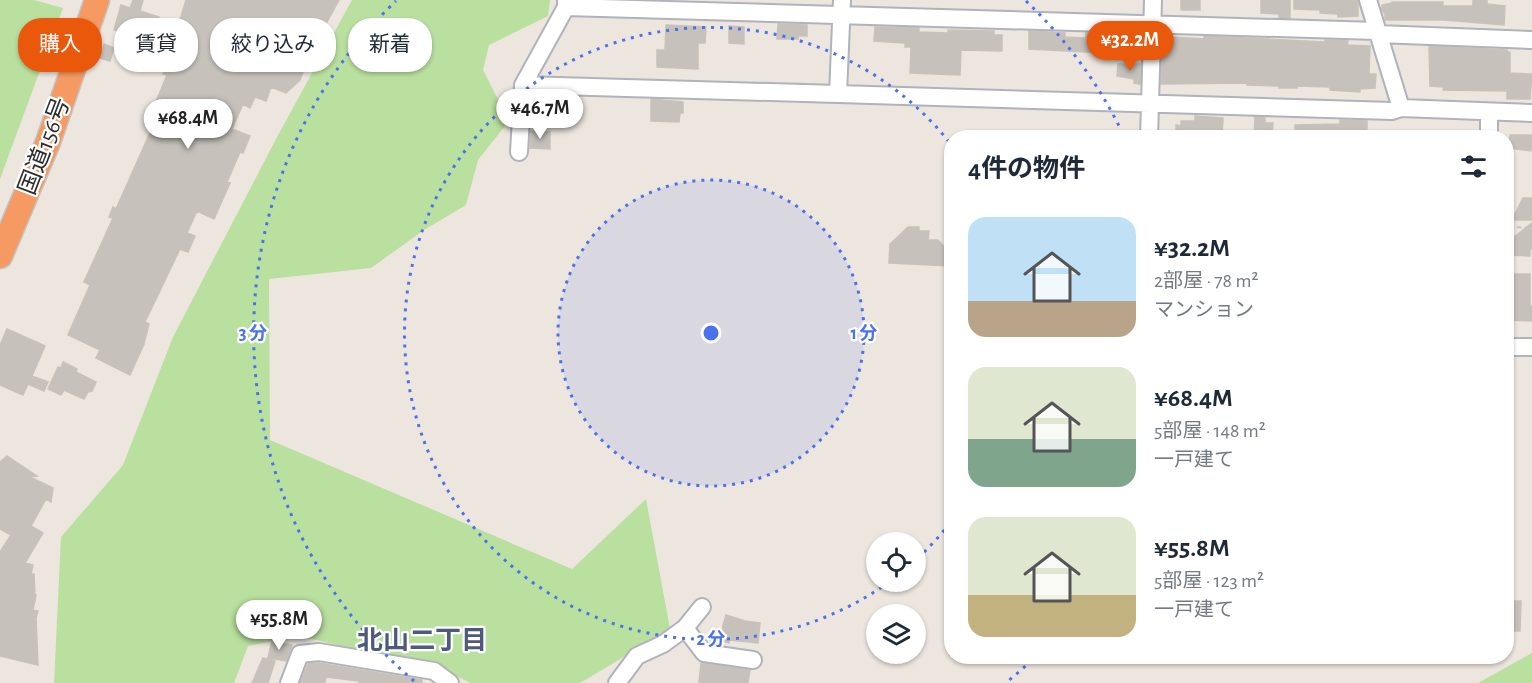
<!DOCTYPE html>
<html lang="ja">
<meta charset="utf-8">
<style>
body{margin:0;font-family:"Alegreya Sans","Noto Sans JP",sans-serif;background:#f2f2f3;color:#1f2937;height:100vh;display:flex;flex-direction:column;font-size:22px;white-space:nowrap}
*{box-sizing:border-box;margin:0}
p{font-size:20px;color:#747a83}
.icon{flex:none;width:33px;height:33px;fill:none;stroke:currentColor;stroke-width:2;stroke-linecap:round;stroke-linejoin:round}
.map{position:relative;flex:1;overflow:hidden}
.drawer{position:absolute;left:944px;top:130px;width:570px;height:534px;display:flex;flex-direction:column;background:#fff;border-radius:24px;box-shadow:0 2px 4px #0004}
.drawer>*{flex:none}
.guide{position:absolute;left:18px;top:18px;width:570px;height:54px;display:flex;gap:12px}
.tools{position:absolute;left:866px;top:532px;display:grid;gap:12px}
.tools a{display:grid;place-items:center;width:60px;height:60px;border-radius:50%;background:#fff;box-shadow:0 2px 4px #0004;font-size:30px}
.price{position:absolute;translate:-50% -51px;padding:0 14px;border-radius:21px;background:#fff;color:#222;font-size:20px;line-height:39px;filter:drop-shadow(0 2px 3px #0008)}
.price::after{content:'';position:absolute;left:50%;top:36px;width:18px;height:14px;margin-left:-9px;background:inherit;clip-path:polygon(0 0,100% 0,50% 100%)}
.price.current{background:#ea580c;color:#fff}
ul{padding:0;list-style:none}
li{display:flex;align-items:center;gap:18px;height:150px;padding:0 24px}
li span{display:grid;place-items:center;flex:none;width:168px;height:120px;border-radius:18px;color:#555}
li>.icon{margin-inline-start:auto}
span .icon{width:72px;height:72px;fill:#fffc;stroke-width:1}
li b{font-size:26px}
h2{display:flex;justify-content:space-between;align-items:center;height:72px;padding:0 24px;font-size:26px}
.pill{padding:0 21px;border-radius:24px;background:#fff;box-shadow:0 2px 4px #0004;font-size:21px;line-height:54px}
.pill.current{background:#ea580c;color:#fff}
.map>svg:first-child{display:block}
</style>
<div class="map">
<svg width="1532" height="683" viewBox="0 0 1532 683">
<rect width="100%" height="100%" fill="#ede6df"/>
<!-- green -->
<path fill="#b9e09f" d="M0,0H34L63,8L0,179Z
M352,0H550L548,16L489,45L483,70L509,121L478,160L466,205L424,230L371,268L269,279L270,440L572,569L646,499L670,629L582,682L577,683H471L440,669L299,636L248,646L234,683H54L61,537L123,465L173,337L277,137Z
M1532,653V683H1478Z"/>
<!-- building -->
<path fill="#c6c1bb" stroke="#c8c2b9" stroke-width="1.5" d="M133,0H143L140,11L159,17L156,24L177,30L186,0H339L317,40L315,39L300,80L286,93L271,87L266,101L255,97L250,108L243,104L232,129L250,136L243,153L240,152L227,182L230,183L214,219L197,211L187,233L195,236L188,252L180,249L145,322L149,324L144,344L130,375L96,358L100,350L68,335L90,285L84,282L113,218L109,217L113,207L116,209L157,117L151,114L167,75L163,74L174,40L153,34L151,41L114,30L121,5L130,8Z
M1181,0H1200V10H1181Z
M1261,0H1290V18H1279V14L1261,13Z
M1294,0H1358V16L1338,17V14L1320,13V10L1294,9Z
M1473,0H1487V4L1505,6L1504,25L1444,20H1385V14L1382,10V5L1392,3V2H1443V6H1473Z
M778,24L807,25V36H798V39H777Z
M666,25L706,27L705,43H698V69L657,67V50H665Z
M729,26L744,27V44L729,43Z
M875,27L919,28V32L948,33V30L994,31V35H1002V51L961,50L960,75L910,73L911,47H905V43L874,41Z
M1029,31L1065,33V37L1086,38V33L1125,34L1124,54L1029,49Z
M1204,36L1325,42V40L1348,41L1347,45L1370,46L1369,72L1370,74H1376L1375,88L1360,89V92L1330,90V87L1297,86V88H1279V86L1247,85V83L1161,84L1162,40H1172V37L1204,39Z
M104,44L114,48L110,61L100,58Z
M1429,46L1507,50V52H1510V73L1532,74L1530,99H1507V91L1443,90L1444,87L1430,86Z
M1118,64H1141L1140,84L1134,83V79L1117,76Z
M533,97H548L547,112H532Z
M651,99L683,102V113H680L679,122L651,121Z
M1195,116L1223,118L1222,136L1193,134V138H1176V125L1181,126V121H1195Z
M1255,117L1265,118V123H1273L1272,137L1254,136Z
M1340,120L1367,121V134L1357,135V138H1295V125L1340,124Z
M531,131L550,132V149L530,148Z
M1510,135H1532L1531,151L1509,148Z
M1523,198H1532V220H1512Z
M1532,223V249H1530V256L1508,255L1513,238Z
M908,227H919V231H929L928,240H938L951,254V266L889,263L890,244Z
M1506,274H1530V305L1532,307V321L1506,320Z
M7,329L45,346L32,376L48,382L44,391L28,384L23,395L0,385V345Z
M63,362L77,369L76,372L96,382L92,391L88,392L84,399L64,390L61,395L48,389L58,367L61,368Z
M7,456L37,476L30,477L53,488L51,502L46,499L31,526L43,533L25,563L33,565L31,574H34L35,595H36L33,610L38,611L36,618L38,665L0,656V552L11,535L0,529V462Z
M1506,601H1521L1520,631H1506Z
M726,615L745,621L760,623L758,643L729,640V643L719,640Z
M272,641L292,645L286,661L268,658Z
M263,658L275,661L268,683H252Z
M319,663L422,680V683H359V681L326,677L325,683H300L308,664Z
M701,663L750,670L748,683H699Z"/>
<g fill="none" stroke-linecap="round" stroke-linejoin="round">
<defs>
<path id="minor" d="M566,0V7L1377,31
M1368,0L1401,108L1532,113
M566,7L523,85L838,94L842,0
M1378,34L1532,40
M838,94L1392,111L1401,108
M1149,138L1153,0
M1489,138V112
M519,152L523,85
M1506,347H1532
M685,628L704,653L753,660
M289,683L300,654L319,652L434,671L450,683
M617,683L637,656L663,644L685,628L702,607"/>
<path id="highway" d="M0,256L48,142L97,0"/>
</defs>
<!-- minor casing -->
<use href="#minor" stroke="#b0b2bc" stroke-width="20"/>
<!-- highway casing -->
<use href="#highway" stroke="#c4c4c4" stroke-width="27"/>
<!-- path -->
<path stroke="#c4c4c4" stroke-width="2" stroke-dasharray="4.5 3" stroke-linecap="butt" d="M1506,244L1513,227L1532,228"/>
<!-- minor -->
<use href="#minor" stroke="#fff" stroke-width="16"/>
<!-- highway -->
<use href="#highway" stroke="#f59a62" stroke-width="24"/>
</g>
<!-- distance rings -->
<circle cx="711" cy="333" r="153" fill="#4a71ef" fill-opacity=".12"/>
<g fill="none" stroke="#4a71ef" stroke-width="3" stroke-dasharray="3 6">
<circle cx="711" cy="333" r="153"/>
<path d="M950 523A306 306 0 0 1 916 560M889 582A306 306 0 1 1 950 143"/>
<path d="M1032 660A458 458 0 0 1 1008 681M414 681A458 458 0 0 1 396 1M1026 1A458 458 0 0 1 1124 136"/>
</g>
<g text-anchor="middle" stroke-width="4.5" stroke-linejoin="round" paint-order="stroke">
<!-- street labels -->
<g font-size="24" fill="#2c2c2c" stroke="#fff">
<text transform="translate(44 146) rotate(-69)" y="8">国道156号</text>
</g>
<!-- neighbourhood labels -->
<g font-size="26" font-weight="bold" fill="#4f597b" stroke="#fff">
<text x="422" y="649">北山二丁目</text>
</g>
</g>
<circle cx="711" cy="333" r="9" fill="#4a71ef" stroke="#fff" stroke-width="3"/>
<g font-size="18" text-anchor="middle" font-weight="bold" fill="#4a71ef" stroke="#fff" stroke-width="4.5" stroke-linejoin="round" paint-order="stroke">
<text x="864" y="339">1 分</text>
<text x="253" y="339">3 分</text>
<text x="711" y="645">2 分</text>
</g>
</svg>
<div class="tools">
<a><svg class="icon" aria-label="locate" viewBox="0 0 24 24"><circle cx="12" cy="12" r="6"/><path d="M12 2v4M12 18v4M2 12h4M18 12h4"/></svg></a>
<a><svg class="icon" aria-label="layers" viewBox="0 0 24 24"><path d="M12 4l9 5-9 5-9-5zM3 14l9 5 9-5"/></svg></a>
</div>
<b class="price current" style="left:1130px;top:72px">¥32.2M</b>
<b class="price" style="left:540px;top:140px">¥46.7M</b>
<b class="price" style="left:188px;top:150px">¥68.4M</b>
<b class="price" style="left:279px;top:651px">¥55.8M</b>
<div class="guide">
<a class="pill current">購入</a>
<a class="pill">賃貸</a>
<a class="pill">絞り込み</a>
<a class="pill">新着</a>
</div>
<section class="drawer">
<h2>4件の物件<svg class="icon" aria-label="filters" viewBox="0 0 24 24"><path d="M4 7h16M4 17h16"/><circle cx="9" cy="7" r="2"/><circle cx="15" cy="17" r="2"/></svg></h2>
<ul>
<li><span style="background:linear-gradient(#bfe0f5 70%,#b9a48a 0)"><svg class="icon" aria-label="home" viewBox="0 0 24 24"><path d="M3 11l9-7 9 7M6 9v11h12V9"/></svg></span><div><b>¥32.2M</b><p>2部屋 · 78 m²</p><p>マンション</p></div></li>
<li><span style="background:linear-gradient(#dfe7d0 60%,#7fa58c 0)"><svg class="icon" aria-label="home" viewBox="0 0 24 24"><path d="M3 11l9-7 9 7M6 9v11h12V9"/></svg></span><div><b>¥68.4M</b><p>5部屋 · 148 m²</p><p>一戸建て</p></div></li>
<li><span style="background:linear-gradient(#dfe7d0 65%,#c2b280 0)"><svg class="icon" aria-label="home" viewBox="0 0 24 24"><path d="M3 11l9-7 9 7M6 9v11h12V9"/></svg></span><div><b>¥55.8M</b><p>5部屋 · 123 m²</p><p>一戸建て</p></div></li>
</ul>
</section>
</div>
